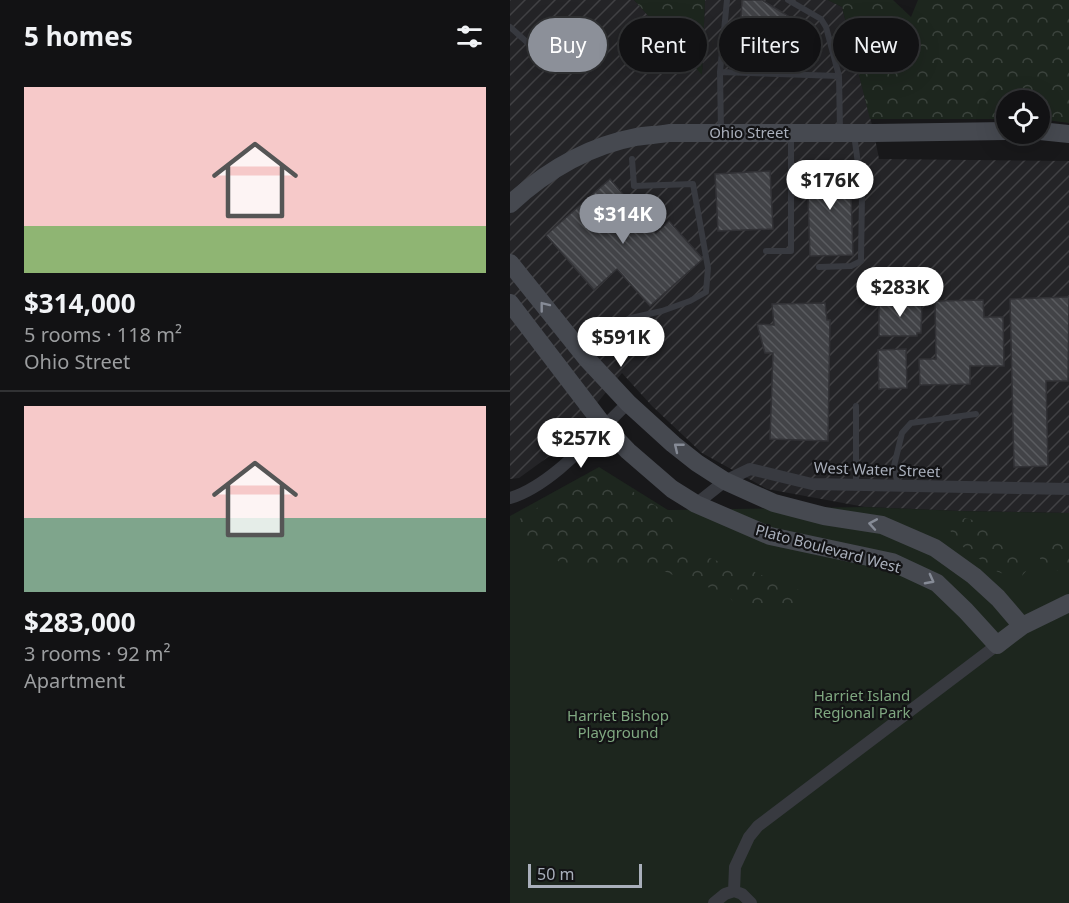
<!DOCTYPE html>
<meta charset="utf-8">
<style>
body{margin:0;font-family:"Noto Sans",sans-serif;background:#1f2022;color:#f1f3f6;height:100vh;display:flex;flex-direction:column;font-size:22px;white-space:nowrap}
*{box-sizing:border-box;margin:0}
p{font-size:20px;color:#9c9ea0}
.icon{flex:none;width:33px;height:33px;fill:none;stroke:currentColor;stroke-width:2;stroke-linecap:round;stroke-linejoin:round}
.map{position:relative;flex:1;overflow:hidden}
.details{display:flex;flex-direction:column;background:#121214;width:510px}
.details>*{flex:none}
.guide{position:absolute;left:18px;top:18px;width:450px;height:54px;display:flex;gap:12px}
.fabs{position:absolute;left:486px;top:90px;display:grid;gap:12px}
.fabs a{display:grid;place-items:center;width:54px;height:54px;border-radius:50%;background:#121214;box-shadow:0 6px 24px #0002,0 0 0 2px #313234;font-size:30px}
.scale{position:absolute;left:18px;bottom:15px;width:114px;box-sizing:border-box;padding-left:6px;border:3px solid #a9afbb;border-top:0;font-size:16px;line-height:21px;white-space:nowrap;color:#a9afbb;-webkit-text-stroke:4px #131315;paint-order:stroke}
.price{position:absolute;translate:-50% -51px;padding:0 14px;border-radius:21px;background:#fff;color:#222;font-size:20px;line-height:39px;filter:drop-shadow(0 2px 3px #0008)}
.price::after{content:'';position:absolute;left:50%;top:36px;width:18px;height:14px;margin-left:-9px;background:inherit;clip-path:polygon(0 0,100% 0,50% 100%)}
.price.on{background:#8c9099;color:#fff}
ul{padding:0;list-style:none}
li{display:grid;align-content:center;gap:12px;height:318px;padding:0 24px}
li+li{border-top:2px solid #313234}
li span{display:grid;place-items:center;height:186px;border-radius:0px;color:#555}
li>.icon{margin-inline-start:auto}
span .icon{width:108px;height:108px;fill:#fffc;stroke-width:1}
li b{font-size:26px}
h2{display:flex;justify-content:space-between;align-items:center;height:72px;padding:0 24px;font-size:26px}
.chip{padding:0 21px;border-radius:27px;background:#121214;box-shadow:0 6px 24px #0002,0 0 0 2px #313234;font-size:21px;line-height:54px}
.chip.on{background:#8c9099;color:#fff}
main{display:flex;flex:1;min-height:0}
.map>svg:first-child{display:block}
</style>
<main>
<section class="details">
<h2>5 homes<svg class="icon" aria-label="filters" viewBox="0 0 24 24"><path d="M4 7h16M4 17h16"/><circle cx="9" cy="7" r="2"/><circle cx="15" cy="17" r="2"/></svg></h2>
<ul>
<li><span style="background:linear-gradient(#f6c9c9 75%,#8fb573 0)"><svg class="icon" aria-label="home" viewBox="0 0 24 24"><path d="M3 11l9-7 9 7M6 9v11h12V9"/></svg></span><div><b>$314,000</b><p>5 rooms · 118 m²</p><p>Ohio Street</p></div></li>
<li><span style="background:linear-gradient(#f6c9c9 60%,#7fa58c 0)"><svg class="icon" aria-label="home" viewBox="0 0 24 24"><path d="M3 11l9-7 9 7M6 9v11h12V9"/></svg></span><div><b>$283,000</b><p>3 rooms · 92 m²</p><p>Apartment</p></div></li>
</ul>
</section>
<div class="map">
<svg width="559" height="903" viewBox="0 0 559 903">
<defs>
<pattern id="industrial-furrows" width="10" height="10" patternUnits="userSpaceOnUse" patternTransform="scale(1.5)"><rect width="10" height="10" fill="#242427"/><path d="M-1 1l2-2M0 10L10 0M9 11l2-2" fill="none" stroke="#414144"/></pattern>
<pattern id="forest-crowns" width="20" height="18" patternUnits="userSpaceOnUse" patternTransform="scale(1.5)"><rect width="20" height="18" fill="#1d261e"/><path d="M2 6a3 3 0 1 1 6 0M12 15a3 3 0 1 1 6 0" fill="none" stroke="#3b433d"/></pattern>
<pattern id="building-back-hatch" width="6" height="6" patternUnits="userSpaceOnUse" patternTransform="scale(1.5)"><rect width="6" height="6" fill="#424347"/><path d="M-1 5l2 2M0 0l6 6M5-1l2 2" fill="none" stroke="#5a5c60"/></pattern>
</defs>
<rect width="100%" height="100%" fill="#18181a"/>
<!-- industrial -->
<path fill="url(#industrial-furrows)" d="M0,0H124L192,74L195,0H318L332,7L364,133L369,159L559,161V513L450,511L355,507L257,489L192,453L142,406L112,373L49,449L9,478L0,479Z"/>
<!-- green -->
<path fill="#1d261e" d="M89,467L158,510L355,507L450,511L559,513V903H0V516Z"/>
<!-- forest -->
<path fill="url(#forest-crowns)" d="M124,0H195L192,75Z
M318,0H383L401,17L408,0H559V123L530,119V100H496V119H360L332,7Z
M84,472L96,475L162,516L166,527L160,539L167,548L183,552L221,566H236L246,573L294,592L302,600L297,609H281L251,603L243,604H225L217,594L175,579L163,575L145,567L134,566L126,568L103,563L77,565L66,568L48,561L41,554L13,541L8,530V520Z
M455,518L470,522L497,544L514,557L517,570L511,577C504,576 497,575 491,573C482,570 475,563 467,557C457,548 440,542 440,526Z
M559,539V566L547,571L533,565L529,556L532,549L545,542Z"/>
<!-- building -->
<path fill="url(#building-back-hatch)" stroke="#323236" stroke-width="1.5" d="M232,0H252L301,30L309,41L308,60L275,58L276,48L251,46L253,19L231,17Z
M340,166L343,255L300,256L297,167Z
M260,171L263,229L208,231L205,174Z
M100,179L146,233L159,221L193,259L140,306L107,269L84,290L36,235Z
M559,297L558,381H536L538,466L504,467L500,299Z
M369,299L412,300L411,333H407V336H369Z
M473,300L474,317H493L494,366H460V384L410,385L409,359H426L425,301Z
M315,303L317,320H320L318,441L260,439L263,353H255L247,324L264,325L262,304Z
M396,349L397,388L369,389L368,350Z"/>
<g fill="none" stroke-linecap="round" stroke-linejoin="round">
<!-- lane -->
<path stroke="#383a40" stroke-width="6" d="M278,0L311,19L316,27L329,76
M0,27L48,70
M210,72L217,0
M211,132L210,72L329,76L330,130
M256,251H281V134
M309,267L341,266L351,261L352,194L344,134
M77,358L111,322L121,318L152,311L180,301L196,292L198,268L183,184L124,186L122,159
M346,485V406
M388,486L384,466L392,433L401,423L466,414"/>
<!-- street -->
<path stroke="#383a40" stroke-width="12" d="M0,498C43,485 86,433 118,403
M186,504L215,481L240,469L302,484L559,489
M224,891L225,867L239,837L248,826L487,645
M204,903L215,894L224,891L232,894L241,903"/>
<!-- secondary -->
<path stroke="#464950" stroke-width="18" d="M530,131L559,134
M0,204C36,171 78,146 126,137C137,135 148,135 159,133H364L496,131
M0,263L77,359L118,403L163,444L187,463L215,481L264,503L314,516L372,525L425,548L464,576L488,598L512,626
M0,303L94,426L118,451L162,489L186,504L260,536L382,562L427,583L456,611L487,645L512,626L559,603"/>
</g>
<!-- one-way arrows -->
<defs><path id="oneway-chevron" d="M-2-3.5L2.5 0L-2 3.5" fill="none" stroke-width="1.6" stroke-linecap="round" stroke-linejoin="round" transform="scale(1.5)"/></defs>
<g stroke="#868b96">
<use href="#oneway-chevron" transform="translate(34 306) rotate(-128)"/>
<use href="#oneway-chevron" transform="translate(168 447) rotate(-141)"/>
<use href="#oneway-chevron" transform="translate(363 524) rotate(-170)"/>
<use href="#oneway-chevron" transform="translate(420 580) rotate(28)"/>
</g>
<g text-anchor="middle" stroke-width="4.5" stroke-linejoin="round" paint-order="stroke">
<!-- street labels -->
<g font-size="15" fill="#a9afbb" stroke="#131315">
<text x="239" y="138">Ohio Street</text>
<text transform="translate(367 470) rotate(2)" y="5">West Water Street</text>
<text transform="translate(318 549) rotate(15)" y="5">Plato Boulevard West</text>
</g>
<!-- park labels -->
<g font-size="15" fill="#7fa780" stroke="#131315">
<text x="352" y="701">Harriet Island<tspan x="352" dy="17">Regional Park</tspan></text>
<text x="108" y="721">Harriet Bishop<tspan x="108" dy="17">Playground</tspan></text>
</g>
</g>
</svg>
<div class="fabs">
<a><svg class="icon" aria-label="locate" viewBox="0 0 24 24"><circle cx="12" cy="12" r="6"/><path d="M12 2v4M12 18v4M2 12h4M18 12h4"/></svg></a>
</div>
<div class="scale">50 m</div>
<b class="price" style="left:320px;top:211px">$176K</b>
<b class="price on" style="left:113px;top:245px">$314K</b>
<b class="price" style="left:390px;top:318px">$283K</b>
<b class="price" style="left:111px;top:368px">$591K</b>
<b class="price" style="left:71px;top:469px">$257K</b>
<div class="guide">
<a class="chip on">Buy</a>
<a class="chip">Rent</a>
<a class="chip">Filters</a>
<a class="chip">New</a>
</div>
</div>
</main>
